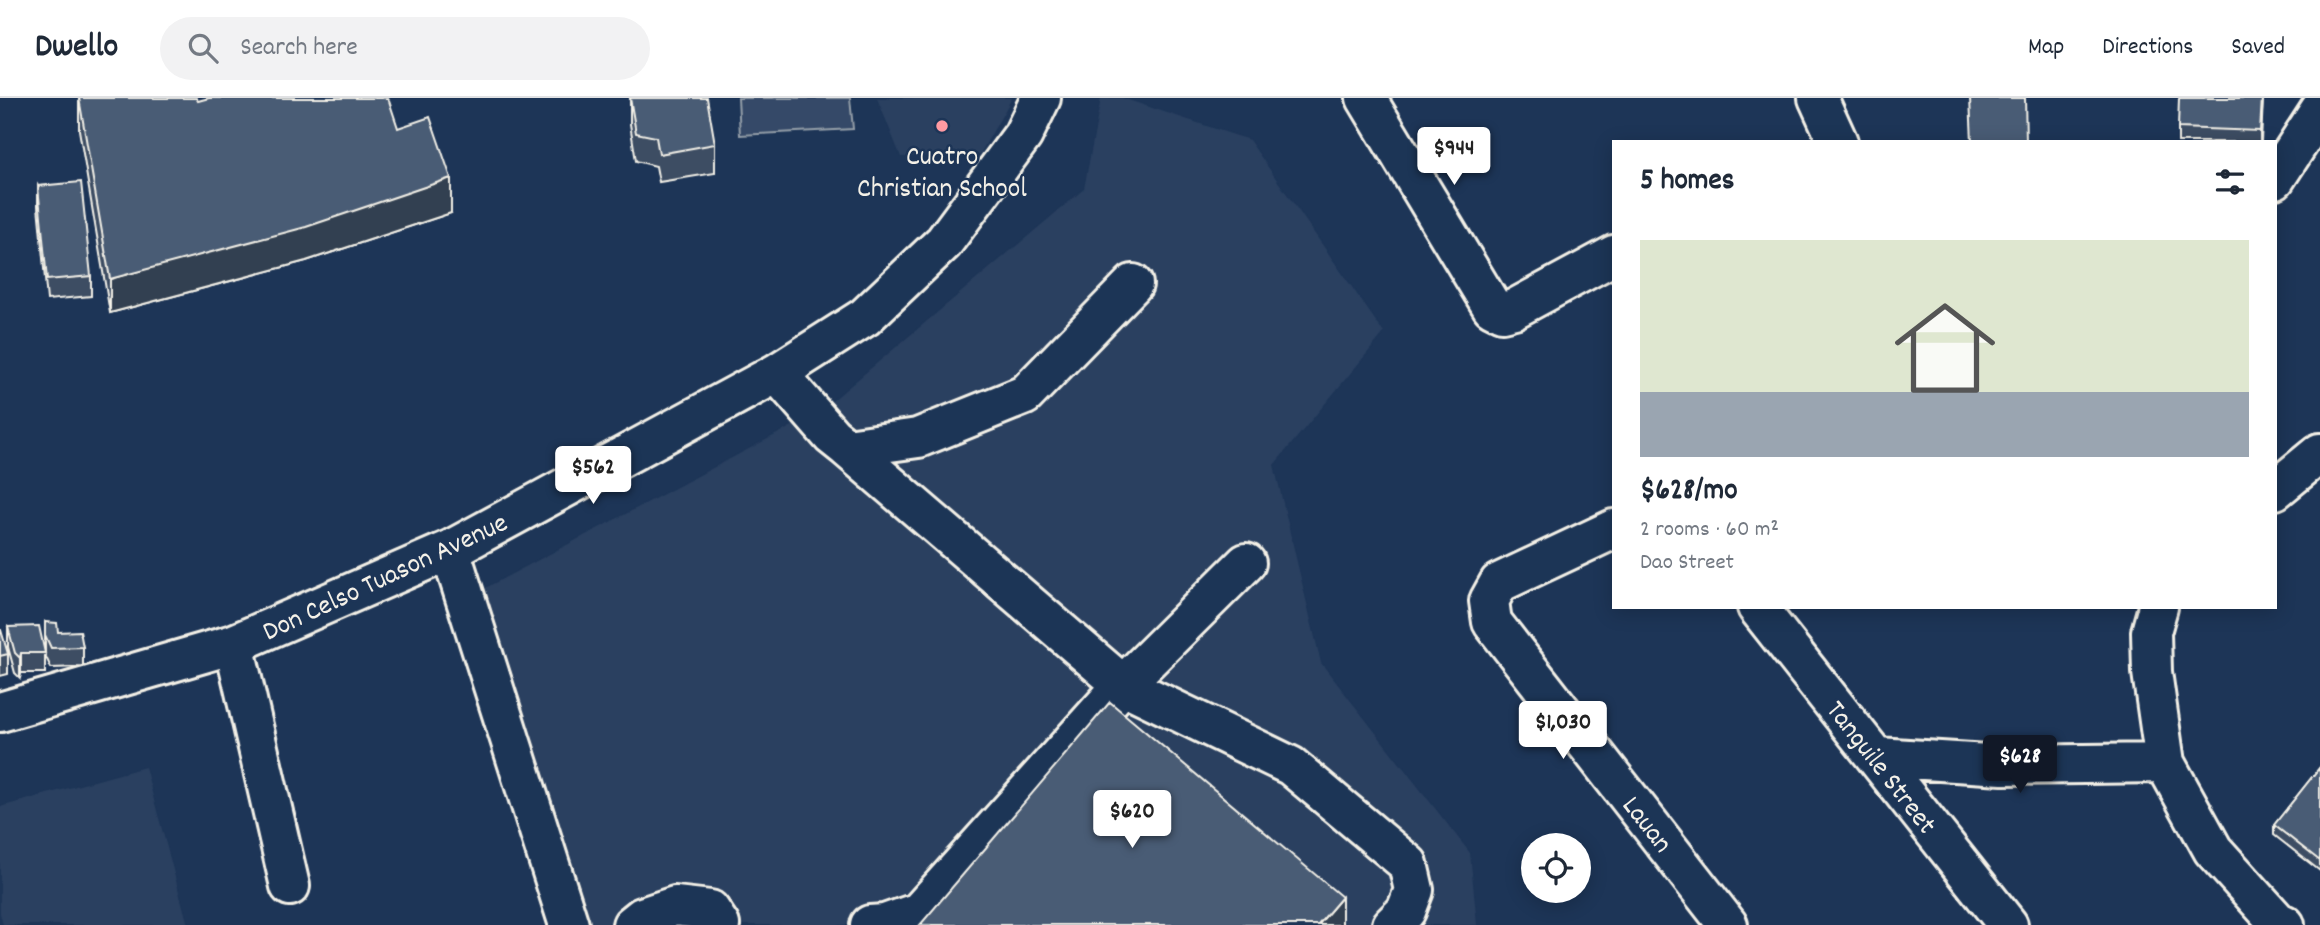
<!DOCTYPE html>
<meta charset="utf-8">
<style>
body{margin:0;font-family:Dekko,sans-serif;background:#f2f2f3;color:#1f2937;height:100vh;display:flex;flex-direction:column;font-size:26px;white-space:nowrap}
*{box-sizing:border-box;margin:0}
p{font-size:23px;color:#747a83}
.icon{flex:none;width:38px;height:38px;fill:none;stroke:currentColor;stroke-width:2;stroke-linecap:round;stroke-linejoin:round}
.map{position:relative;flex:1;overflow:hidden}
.drawer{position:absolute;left:1612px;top:42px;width:665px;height:469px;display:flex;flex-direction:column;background:#fff;border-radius:0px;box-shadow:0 4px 18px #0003}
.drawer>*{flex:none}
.controls{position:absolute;left:1521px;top:735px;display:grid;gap:14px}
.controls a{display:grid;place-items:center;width:70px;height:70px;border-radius:50%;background:#fff;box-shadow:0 4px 18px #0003;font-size:35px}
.price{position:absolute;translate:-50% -60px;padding:0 16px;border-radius:7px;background:#fff;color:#222;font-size:23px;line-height:46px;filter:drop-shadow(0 2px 4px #0008)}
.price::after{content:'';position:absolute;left:50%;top:42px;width:21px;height:16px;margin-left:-10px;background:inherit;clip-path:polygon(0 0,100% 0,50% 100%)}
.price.selected{background:#111827;color:#fff}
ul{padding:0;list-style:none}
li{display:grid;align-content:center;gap:14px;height:371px;padding:0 28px}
li span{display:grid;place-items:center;height:217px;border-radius:0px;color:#555}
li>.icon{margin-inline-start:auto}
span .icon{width:126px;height:126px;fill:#fffc;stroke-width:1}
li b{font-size:30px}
h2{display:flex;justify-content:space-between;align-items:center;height:84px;padding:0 28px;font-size:30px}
header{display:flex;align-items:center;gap:42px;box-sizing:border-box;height:98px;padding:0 35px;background:#fff;border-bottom:2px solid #e0e1e3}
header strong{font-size:33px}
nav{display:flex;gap:38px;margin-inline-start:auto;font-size:24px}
.search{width:490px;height:63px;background:#f2f2f3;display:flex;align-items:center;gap:18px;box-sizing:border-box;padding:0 24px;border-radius:38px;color:#747a83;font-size:26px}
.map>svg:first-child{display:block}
</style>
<header>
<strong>Dwello</strong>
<div class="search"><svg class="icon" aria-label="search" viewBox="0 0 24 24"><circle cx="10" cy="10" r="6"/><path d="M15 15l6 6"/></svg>Search here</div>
<nav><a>Map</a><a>Directions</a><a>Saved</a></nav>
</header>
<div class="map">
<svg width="2320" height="827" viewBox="0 0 2320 827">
<rect width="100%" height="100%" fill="#1d3557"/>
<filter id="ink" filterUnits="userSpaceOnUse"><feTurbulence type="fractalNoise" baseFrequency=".0143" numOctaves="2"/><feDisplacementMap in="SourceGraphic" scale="14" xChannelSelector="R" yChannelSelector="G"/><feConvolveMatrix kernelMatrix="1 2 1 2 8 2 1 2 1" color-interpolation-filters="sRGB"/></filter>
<g filter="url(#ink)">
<!-- built -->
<path fill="#2a4060" d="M877,0H1012L980,56L901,59Z
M1101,0H1122L1249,42L1384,235L1274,367L1321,565L1470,755L1477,827H556L474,496L819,314L1084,91Z
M145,669L188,827H3L0,815V709Z"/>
<!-- green -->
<path fill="#354a67" stroke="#949ea8" stroke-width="2" d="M738,0H850L853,31L740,37Z"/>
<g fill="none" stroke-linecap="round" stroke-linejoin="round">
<defs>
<path id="minor" d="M1366,0L1492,209L1502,214L1514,211L1614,157
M1818,0L1838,44
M2275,81L2320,12
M777,275L832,338L847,350L918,340L1025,297L1133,186
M847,350L1123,587L1291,668L1408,766L1414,792L1406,813L1392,827
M2275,392L2320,355
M1614,431L1499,485L1489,503L1492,524L1728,827
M450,452L569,827
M1757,509L2008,827
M2158,509L2151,534L2152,574L2165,665L2213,752L2277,823L2285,827
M234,546L290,788
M0,614L234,546L450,452L777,275L865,219L944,144L1023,37L1041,0
M1877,659L2003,667L2165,665
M632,827L642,819L675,808L710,812L720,827
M870,827L885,826L919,814L1123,587L1246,465"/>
</defs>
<!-- minor casing -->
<use href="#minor" stroke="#f4f1e8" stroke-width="44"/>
<!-- minor -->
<use href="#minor" stroke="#1d3557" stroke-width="38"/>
</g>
<!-- wall -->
<path fill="#3e4e64" stroke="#f4f1e8" stroke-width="2" d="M79,0L198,3L398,30L451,115L306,163L110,215L79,32Z
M630,0L715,46V75L659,84L656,68L636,63L630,26Z
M2263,0L2261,44H2178V30Z
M38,88L91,178V198L47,202L38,108Z
M45,524L58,534L83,549V569L51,570L45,557V575H21L20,580L15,575L8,549V529L45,555Z
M0,532L8,556V576L0,578Z
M2320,669V773L2274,737V727Z"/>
<!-- shaded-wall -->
<path fill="#324051" stroke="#f4f1e8" stroke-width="2" d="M2262,0H2263L2260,44V33Z
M451,80V115L306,163L110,215V181Z
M21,555V575L20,580V560Z
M1342,799V827H1318Z"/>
<!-- building -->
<path fill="#485b74" stroke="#f4f1e8" stroke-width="2" d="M79,0H196L198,3L209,0H388L398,30L430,19L451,80L306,129L110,181Z
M630,0H707L715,46L659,56L656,39L636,35Z
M1970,0H2025L2026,44H1972Z
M2179,0H2262L2260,33L2178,30Z
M81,84L91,178L47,182L38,88Z
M45,524L57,525L58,534L80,533L83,549L51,550L45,537Z
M39,528L45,555H21L20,560L15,555L8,529Z
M0,532H1L8,556L0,558Z
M1110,604L1342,799L1318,827H920Z
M2320,669V763L2274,727Z"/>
</g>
<!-- markers -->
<circle fill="#ff9aa2" stroke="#1d3557" stroke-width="2.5" cx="942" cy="28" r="7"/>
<g text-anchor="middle" stroke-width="5" stroke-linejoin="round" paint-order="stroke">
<!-- poi labels -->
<g font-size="28" fill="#f4f1e8" stroke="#1d3557">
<text x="942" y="66">Cuatro<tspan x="942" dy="32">Christian School</tspan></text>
</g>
<!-- street labels -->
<g font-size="28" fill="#f4f1e8" stroke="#1d3557">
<text transform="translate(384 477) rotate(-25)" y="10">Don Celso Tuason Avenue</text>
<text transform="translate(1883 668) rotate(52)" y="10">Tanguile Street</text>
<text transform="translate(1649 725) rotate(52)" y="10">Lauan</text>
</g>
</g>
</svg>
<div class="controls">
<a><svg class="icon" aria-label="locate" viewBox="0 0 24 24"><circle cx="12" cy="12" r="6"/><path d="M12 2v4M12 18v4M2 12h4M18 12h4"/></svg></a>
</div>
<b class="price" style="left:1454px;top:89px">$944</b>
<b class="price" style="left:593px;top:408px">$562</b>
<b class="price" style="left:1563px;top:663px">$1,030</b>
<b class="price selected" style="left:2020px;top:697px">$628</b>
<b class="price" style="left:1132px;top:752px">$620</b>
<section class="drawer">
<h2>5 homes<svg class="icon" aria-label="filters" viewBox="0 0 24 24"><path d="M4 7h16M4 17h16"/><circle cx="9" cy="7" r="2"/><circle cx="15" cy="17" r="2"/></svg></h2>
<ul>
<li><span style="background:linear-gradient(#dfe7d0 70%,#9aa5b1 0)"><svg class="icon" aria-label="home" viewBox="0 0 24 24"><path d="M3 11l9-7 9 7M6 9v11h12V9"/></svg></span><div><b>$628/mo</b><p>2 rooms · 60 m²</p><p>Dao Street</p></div></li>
</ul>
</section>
</div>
